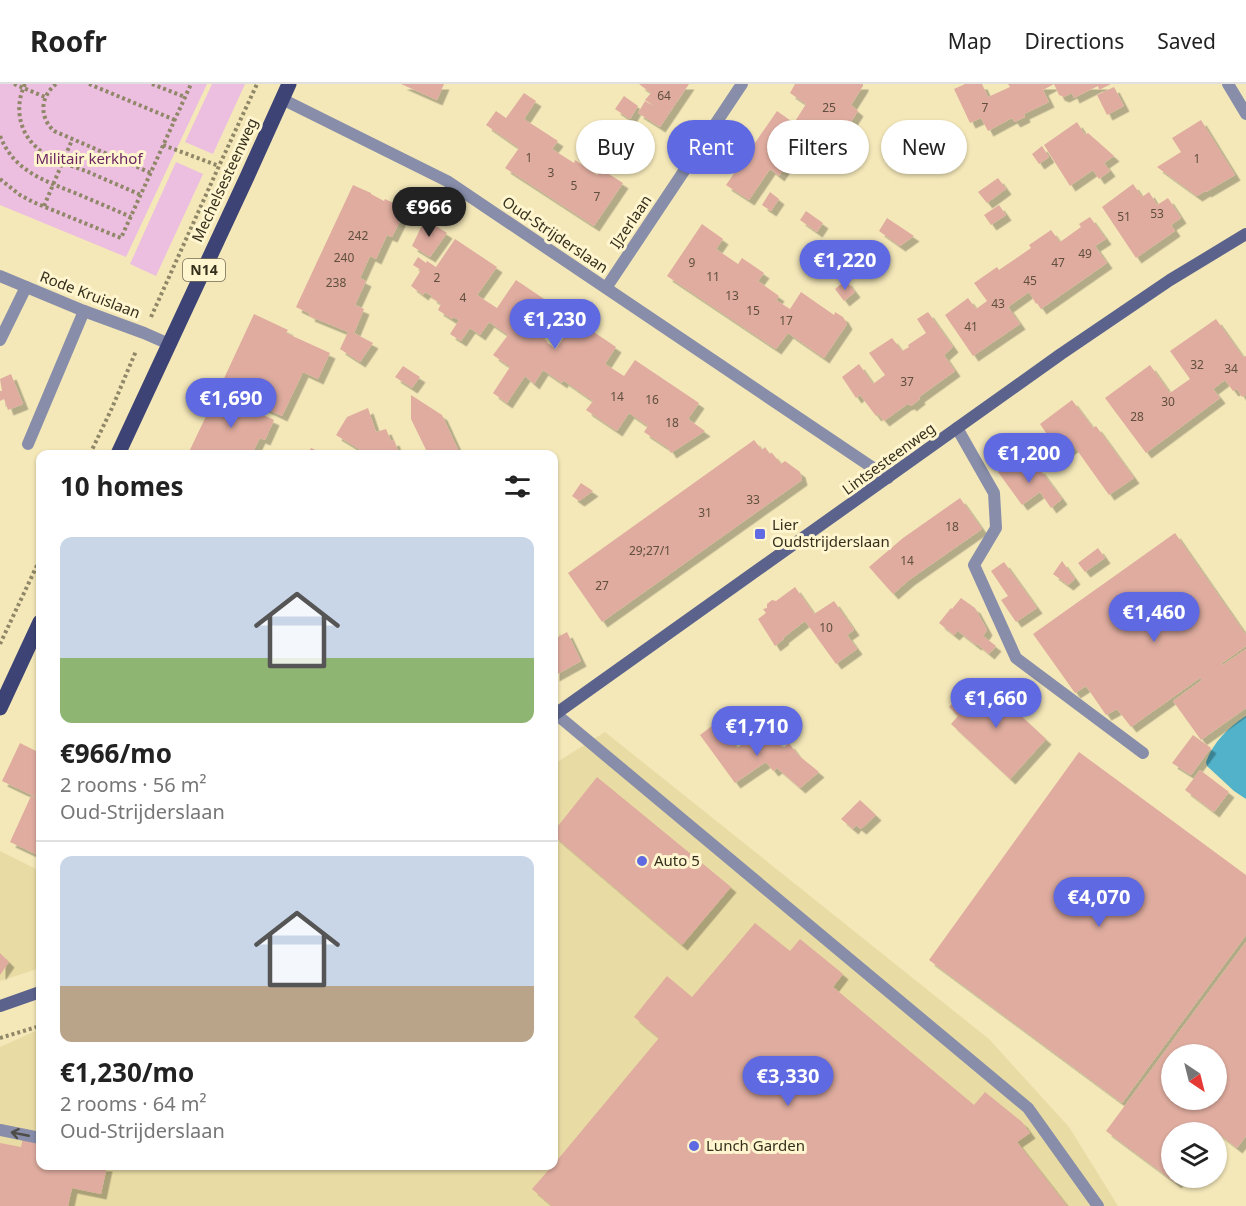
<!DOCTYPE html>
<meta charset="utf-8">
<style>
body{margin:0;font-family:"Noto Sans",sans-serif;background:#f6f6f6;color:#222;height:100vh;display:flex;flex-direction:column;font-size:22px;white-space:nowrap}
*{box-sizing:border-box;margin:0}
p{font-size:20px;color:#767676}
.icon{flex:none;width:33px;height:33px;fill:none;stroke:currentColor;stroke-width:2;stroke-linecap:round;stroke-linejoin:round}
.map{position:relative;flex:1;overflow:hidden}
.sheet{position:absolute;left:36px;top:366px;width:522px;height:720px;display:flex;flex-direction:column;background:#fff;border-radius:12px;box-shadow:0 2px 4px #0004}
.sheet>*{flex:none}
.banner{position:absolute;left:576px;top:36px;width:570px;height:54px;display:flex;gap:12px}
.needle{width:39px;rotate:145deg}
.controls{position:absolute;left:1161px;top:960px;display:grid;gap:12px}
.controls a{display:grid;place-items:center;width:66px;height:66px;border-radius:50%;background:#fff;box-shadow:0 2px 4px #0004;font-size:30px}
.price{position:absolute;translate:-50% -51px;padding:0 14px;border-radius:21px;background:#5f69e1;color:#fff;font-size:20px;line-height:39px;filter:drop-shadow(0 2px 3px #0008)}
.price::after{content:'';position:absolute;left:50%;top:36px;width:18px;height:14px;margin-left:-9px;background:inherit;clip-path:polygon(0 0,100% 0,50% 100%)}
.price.on{background:#222;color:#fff}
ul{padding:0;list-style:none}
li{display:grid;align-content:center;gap:12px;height:318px;padding:0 24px}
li+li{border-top:2px solid #e0e0e0}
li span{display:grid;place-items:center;height:186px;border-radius:12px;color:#555}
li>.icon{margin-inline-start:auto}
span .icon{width:108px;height:108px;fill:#fffc;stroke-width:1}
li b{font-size:26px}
h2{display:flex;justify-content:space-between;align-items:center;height:72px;padding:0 24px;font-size:26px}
.chip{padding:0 21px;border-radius:27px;background:#fff;box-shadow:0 2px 4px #0004;font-size:21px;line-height:54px}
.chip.on{background:#5f69e1;color:#fff}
header{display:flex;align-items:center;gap:36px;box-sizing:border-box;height:84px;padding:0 30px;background:#fff;border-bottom:2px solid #e0e0e0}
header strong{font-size:28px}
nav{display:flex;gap:33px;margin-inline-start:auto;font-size:21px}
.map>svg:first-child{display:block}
</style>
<header>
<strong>Roofr</strong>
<nav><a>Map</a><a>Directions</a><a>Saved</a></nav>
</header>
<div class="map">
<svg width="1246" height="1122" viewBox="0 0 1246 1122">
<defs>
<filter id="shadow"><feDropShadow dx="5.5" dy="5.5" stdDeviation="0" flood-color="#0004"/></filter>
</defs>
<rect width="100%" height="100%" fill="#f4e8b9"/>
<!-- built -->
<path fill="#e9dba4" d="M605,648L989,955L1069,1043L1118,1122H0V963L40,945V1082H554V680Z
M0,767L40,787V884L0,897Z"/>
<!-- green -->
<path fill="#ecbee0" d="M0,0H207L126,173L0,121Z
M212,0H245L213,70L185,58Z
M176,78L203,90L156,192L130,180Z"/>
<!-- water -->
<path fill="#51b2c9" d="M1246,632V715L1234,707L1207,682L1206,678C1213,658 1229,643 1246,632Z"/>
<!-- building -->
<path fill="#dfac9f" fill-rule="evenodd" filter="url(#shadow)" d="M401,0H444L437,16Z
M639,0H689L660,43L638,29L645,17L657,24L645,16L651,9Z
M795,0H863V2L851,21L858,27L849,41L841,42L834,52L823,45L816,55L808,49L779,92L770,85L749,116L726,101L777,27L794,39L806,20L790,9Z
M965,0H982L988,13L1010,3L1008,0H1111L1099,6L1098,2L1074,14L1072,9L1064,13L1059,11L1054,0L1043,6L1049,18L1024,30L1025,33L1015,38L1012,34L988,47L981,34L970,39L954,5Z
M1114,3L1124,22L1107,31L1097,11Z
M524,9L536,17L524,35L558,57L552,65L574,79L575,76L597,91L601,85L623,99L594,142L505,84L519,64L486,41L496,27L506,34Z
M624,12L638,22L630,35L615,25Z
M1201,36L1235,91L1206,108L1205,107L1197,112L1157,83L1181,68L1172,54Z
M1077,38L1085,51L1088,49L1114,72L1104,79L1110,87L1099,95L1093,86L1070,102L1044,61Z
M928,45L944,77L929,84L922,70L904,57Z
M1042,62L1049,73L1039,80L1032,70Z
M998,94L1006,105L987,119L978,108Z
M1133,100L1142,113L1149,108L1157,121L1168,114L1181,134L1171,141L1175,147L1136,174L1102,123Z
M353,101L371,109V110L384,117L385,115L406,125L392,153L387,151L376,175L370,172L360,194L366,197L355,221L364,225L354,249L373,259L360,278L340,265L348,248L309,232L310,230L296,223Z
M770,108L779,115L771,127L762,121Z
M999,121L1006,131L991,141L984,131Z
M806,127L823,139L817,148L800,136Z
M1090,133L1106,155L1095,162L1107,179L1041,225L1037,219L1036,220L1029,208L1008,223L1020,240L973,272L945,231L968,214L976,225L987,217L974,199L997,183L999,186L1031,164L1029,161L1051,146L1060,158L1081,143L1079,140Z
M887,134L914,152L900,162L879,147Z
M425,135L447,149L430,173L412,162Z
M702,140L723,155L716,165L738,180L742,174L764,189L758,197L779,212L776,216L790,225L801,208L834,231L835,228L843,233L847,240L824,274L788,249L776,265L667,192Z
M455,155L497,183L477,211L497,224L516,196L556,223L538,251L547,257V259L556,265L576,236L616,263L605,280L624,292L635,276L699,319L688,335L705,347L671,369L668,364L644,348L648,342L629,329L617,347L586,326L593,317L563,296L562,299L543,286L534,300L525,292L507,319L493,309L510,283L493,271L508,251L489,238L480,251L470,244L461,257L450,250L459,236L453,233L452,235L438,226L441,220L431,213L432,212L425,208L423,211L411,202L421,186L413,181L418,173L426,179L427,177L436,183Z
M846,196L855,208L844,217L835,205Z
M928,228L953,263L944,271L955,287L919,313L920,315L911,322L910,320L906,321L884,337L878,330L876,332L860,311L856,314L842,293L859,280L873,300L885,291L869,269L892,254L902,267L909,263L908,261L926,249L917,235Z
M254,230L288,246L286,249L330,269L318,295L303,288L282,332L220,303Z
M1216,235L1243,273L1246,272V311L1242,313L1237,305L1233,307L1225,296L1213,305L1220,314L1146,369L1105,314L1150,281L1170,309L1190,295L1170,267Z
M403,282L420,293L412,304L395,293Z
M11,290L23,320L8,326L4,315L0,317V307H2L0,295Z
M217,309L274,336L265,356L260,354L252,370H188Z
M411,311L442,331L459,368L454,370H428L411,335Z
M1072,316L1093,344L1096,342L1134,394L1109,411L1074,362L1061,371L1040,340Z
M368,324L376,348L386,345L391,357L394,356L399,370H367L336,351L347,333Z
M754,356L762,366L765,363L770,370L772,369L781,380L785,377L800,388L802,396L602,538L568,489Z
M311,364L325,370H308Z
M1017,374L1030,390L1039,384L1062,415L1051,424L1040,408L1022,421L998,388Z
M581,399L593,407L579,417L572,412Z
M960,414L982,445L909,496L893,510L869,483L903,454Z
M1175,449L1246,551V562L1221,580L1223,581L1246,565V624L1201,656L1173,617L1202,596L1200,594L1131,643L1117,625L1106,631L1086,602L1075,609L1033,550Z
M1098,464L1105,474L1085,488L1078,479Z
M1062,477L1075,495L1068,501L1053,490Z
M1004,478L1037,524L1016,538L1001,516L1008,512L991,487Z
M795,503L814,530L834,517L854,546L847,551L857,565L836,580L805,537L783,554L784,555L775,562L758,535L766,529L763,525L767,524V520L772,516L776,517Z
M961,514L975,524L987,546L983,552L996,562L989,570L977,560L976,561L958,547L954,551L939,539L951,524L952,525Z
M554,544L558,553L567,548L581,577L554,592Z
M970,599L986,614L993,606L1046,655L1010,695L951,640L958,632L949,623Z
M717,638L737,664L760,648L769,661L777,656L783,664L789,659L798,671L819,688L800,704L777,684L773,687L766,678L735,699L700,651Z
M1193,651L1211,664L1191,691L1172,679Z
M20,659L40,669V715L2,697Z
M1079,668L1246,791V851L1122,1019L929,876Z
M1200,686L1229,708L1214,728L1185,706Z
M597,693L731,803L682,861L554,752V747Z
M31,712L40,716V772L10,758Z
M860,716L876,731L861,745L856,741L853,745L841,735Z
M755,839L790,867L800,855L843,890L833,903L974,1021L985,1008L1022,1038L1030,1049L1017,1058L1067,1122H552L532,1105L552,1082H554V1080L659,954L634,933L667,892L692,913Z
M1246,858V1052L1237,1064L1215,1047L1214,1048H1172V1094H1180L1176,1099L1106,1047ZM1172,970H1216V1016H1172Z
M0,869L9,878L0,891Z
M23,1054L40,1058V1082H107L101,1110L72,1104L68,1122H0V1059L21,1063Z"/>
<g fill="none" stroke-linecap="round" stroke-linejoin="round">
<!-- path -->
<path stroke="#8f8767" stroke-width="4" stroke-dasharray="3 3" stroke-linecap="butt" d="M14,0L45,13
M25,0C13,25 20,54 44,69C56,77 72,82 86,87C104,95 123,103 141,111
M56,0C40,13 39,33 54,47L151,89
M89,0L175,36
M152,0L185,13
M0,52C14,87 43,96 75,109C94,117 113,125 131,133
M163,61L219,82
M0,95L20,111L33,118L121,154L191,0
M44,122L72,56
M151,233L219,82L257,0
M90,370L112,324L136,267
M0,560L40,475
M0,954L40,942"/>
<!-- lane -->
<path stroke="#888eaa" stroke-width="12" d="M0,256L26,203
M957,344L994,409L996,444L974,481L1016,574L1143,669
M28,360L84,227
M556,630L1028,1024L1098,1122
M0,1046L40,1054"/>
<!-- street -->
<path stroke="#888eaa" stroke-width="12" d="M1228,0L1246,30
M282,15L447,97L888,394
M0,192L84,227L144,249L169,260
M606,204L742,0"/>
<!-- secondary -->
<path stroke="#5b638c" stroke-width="12" d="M554,631L1061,270L1170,196L1246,150
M0,922L40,908"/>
<!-- primary -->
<path stroke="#3d4475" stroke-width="15" d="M118,370L247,93L289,0
M0,624L40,538"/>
</g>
<!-- one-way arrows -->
<defs><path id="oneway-shaft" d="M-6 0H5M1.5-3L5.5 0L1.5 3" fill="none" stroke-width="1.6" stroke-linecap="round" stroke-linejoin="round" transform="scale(1.5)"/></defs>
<use stroke="#4e4c48" href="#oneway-shaft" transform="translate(20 1050) rotate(-169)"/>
<!-- markers -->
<g fill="#5f69e1" stroke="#fff5cf" stroke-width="2">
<rect x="754" y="444" width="12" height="12" rx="3"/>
<circle cx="642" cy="777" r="6"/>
<circle cx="694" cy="1062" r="6"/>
</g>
<g text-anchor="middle" stroke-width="6" stroke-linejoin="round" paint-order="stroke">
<!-- number labels -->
<g font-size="12" fill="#604f3e">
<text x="664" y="16">64</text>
<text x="829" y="28">25</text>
<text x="985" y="28">7</text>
<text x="529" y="78">1</text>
<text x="1197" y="79">1</text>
<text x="551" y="93">3</text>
<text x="574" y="106">5</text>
<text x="597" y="117">7</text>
<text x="1157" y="134">53</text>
<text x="1124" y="137">51</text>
<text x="358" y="156">242</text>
<text x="1085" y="174">49</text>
<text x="344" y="178">240</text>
<text x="692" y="183">9</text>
<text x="1058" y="183">47</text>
<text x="713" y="197">11</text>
<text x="437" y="198">2</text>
<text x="1030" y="201">45</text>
<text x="336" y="203">238</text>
<text x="732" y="216">13</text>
<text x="463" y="218">4</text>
<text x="998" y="224">43</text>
<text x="753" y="231">15</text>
<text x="786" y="241">17</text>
<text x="971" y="247">41</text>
<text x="1197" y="285">32</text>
<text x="1231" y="289">34</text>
<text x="907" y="302">37</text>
<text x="617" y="317">14</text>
<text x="652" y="320">16</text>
<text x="1168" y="322">30</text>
<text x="1137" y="337">28</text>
<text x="672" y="343">18</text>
<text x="753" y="420">33</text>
<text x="705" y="433">31</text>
<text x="952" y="447">18</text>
<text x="650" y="471">29;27/1</text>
<text x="907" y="481">14</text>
<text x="602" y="506">27</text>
<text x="826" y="548">10</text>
</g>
<!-- shield labels -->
<rect fill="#fff5cf" stroke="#726b53" stroke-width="1.5" x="183" y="175" width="42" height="22" rx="4.5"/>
<g font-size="14" font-weight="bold" fill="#35301e">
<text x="204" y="191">N14</text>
</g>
<!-- park labels -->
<g font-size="15" fill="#6e2661" stroke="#fff5cf">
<text x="89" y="80">Militair kerkhof</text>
</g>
<!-- street labels -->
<g font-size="15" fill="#35301e" stroke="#fff5cf">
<text transform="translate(225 96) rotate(-65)" y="5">Mechelsesteenweg</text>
<text transform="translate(631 138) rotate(-56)" y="5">IJzerlaan</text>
<text transform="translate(555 151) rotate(34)" y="5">Oud-Strijderslaan</text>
<text transform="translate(90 211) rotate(21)" y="5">Rode Kruislaan</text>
<text transform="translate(889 375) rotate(-36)" y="5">Lintsesteenweg</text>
</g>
<!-- poi labels -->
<g font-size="15" fill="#35301e" stroke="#fff5cf" text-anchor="start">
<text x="772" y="446">Lier<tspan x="772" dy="17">Oudstrijderslaan</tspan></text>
<text x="654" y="782">Auto 5</text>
<text x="706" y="1067">Lunch Garden</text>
</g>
</g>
</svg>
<div class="controls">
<a><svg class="needle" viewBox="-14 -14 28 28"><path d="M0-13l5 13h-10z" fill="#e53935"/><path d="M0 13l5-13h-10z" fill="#767676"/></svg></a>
<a><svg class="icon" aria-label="layers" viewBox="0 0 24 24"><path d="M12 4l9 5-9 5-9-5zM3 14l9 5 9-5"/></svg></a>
</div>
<b class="price on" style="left:429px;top:154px">€966</b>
<b class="price" style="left:845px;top:207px">€1,220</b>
<b class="price" style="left:555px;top:266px">€1,230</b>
<b class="price" style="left:231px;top:345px">€1,690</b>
<b class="price" style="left:1029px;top:400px">€1,200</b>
<b class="price" style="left:1154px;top:559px">€1,460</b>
<b class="price" style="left:996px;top:645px">€1,660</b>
<b class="price" style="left:757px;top:673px">€1,710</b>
<b class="price" style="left:1099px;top:844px">€4,070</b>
<b class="price" style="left:788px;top:1023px">€3,330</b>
<div class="banner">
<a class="chip">Buy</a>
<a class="chip on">Rent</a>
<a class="chip">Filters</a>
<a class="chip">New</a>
</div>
<section class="sheet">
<h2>10 homes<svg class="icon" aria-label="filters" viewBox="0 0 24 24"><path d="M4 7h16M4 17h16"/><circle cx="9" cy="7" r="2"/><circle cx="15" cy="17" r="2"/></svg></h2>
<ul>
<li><span style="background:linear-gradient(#c9d6e8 65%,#8fb573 0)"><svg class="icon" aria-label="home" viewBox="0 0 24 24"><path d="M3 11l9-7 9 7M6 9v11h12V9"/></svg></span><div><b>€966/mo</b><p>2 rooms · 56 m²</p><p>Oud-Strijderslaan</p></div></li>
<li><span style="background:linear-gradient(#c9d6e8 70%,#b9a48a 0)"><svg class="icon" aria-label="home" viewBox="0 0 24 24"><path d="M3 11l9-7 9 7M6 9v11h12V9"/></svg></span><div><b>€1,230/mo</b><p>2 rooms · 64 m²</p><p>Oud-Strijderslaan</p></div></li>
</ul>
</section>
</div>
